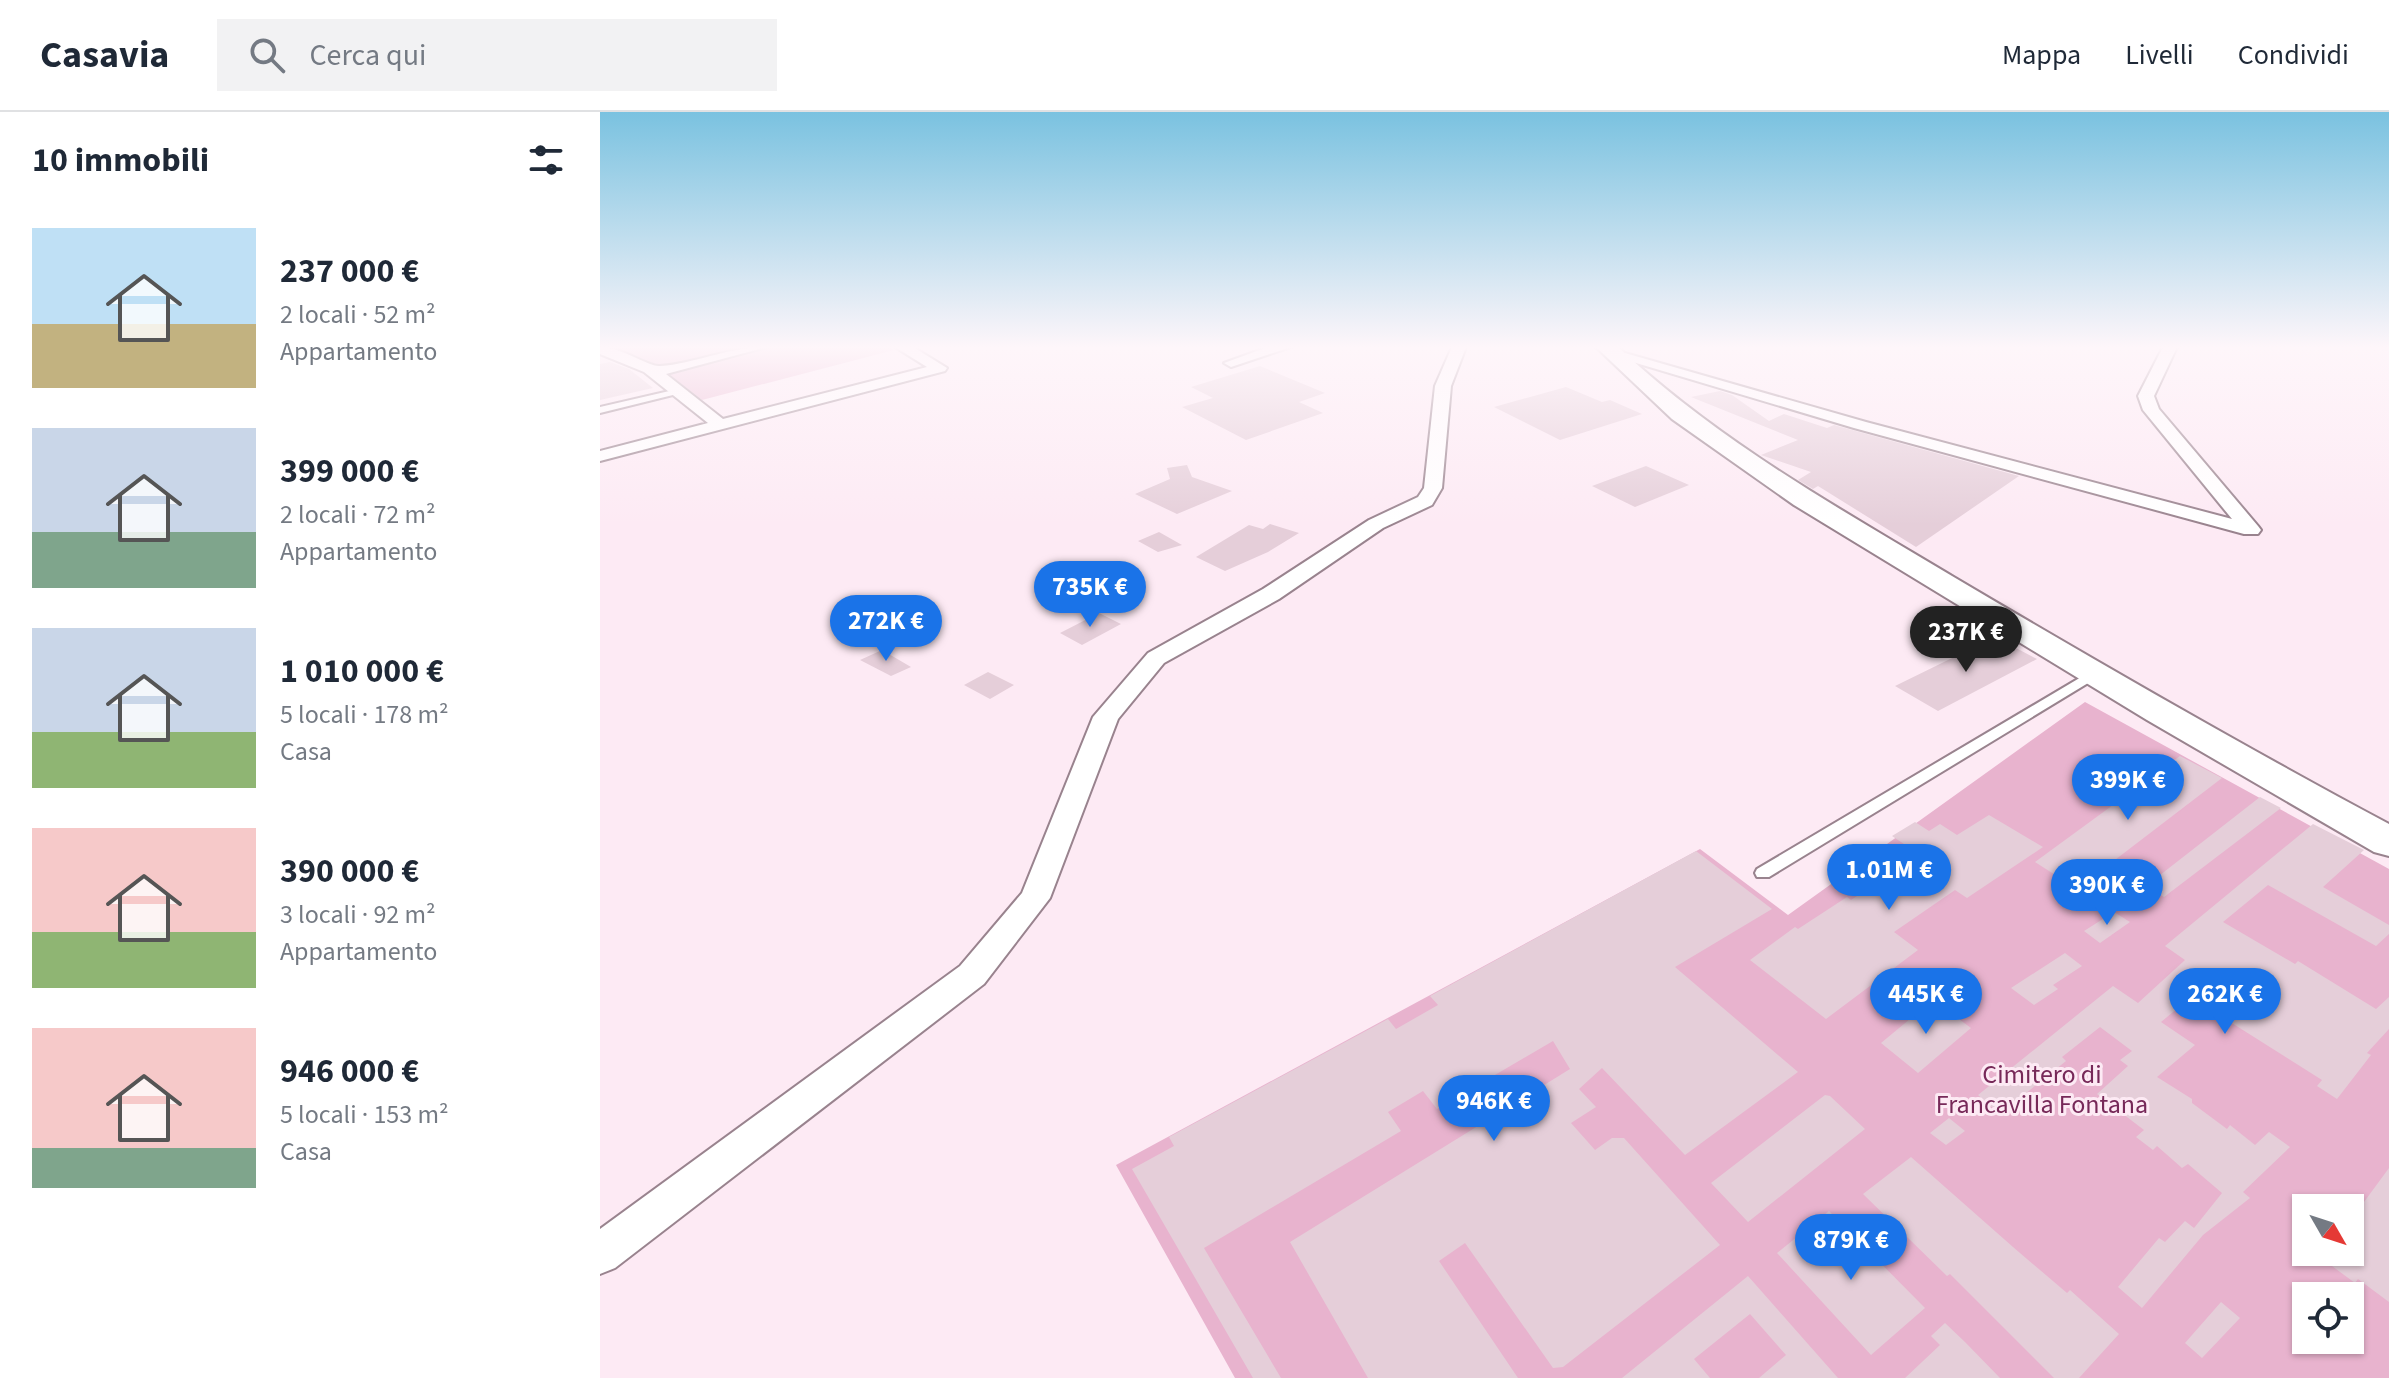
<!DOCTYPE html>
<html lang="it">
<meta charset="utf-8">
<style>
body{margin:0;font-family:"Source Sans 3",sans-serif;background:#f2f2f3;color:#1f2937;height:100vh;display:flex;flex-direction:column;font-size:30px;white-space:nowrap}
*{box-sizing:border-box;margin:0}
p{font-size:26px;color:#747a83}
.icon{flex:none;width:44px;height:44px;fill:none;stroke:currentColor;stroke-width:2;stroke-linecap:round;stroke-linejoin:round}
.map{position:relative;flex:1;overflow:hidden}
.details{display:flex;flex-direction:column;background:#fff;width:600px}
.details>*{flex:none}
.needle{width:52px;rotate:129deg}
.fabs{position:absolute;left:1692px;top:1082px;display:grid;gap:16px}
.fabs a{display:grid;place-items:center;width:72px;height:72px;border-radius:0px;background:#fff;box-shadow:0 2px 6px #0004;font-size:40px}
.price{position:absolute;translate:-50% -68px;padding:0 18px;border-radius:28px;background:#1a73e8;color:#fff;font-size:26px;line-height:52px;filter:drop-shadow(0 2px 4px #0008)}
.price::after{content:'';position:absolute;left:50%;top:48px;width:24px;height:18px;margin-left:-12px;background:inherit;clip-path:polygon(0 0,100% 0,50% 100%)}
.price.active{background:#222;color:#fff}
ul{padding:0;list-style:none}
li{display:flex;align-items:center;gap:24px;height:200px;padding:0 32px}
li span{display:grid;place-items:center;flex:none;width:224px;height:160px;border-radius:0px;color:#555}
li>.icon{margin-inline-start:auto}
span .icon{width:96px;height:96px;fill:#fffc;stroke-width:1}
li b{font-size:34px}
h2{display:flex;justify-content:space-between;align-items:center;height:96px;padding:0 32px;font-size:34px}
header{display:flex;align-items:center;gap:48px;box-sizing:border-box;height:112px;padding:0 40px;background:#fff;border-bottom:2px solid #e0e1e3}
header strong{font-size:38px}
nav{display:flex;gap:44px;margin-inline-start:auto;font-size:28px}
.search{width:560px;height:72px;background:#f2f2f3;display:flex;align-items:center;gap:20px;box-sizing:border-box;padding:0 28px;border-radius:0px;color:#747a83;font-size:30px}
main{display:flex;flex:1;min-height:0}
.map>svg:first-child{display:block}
</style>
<header>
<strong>Casavia</strong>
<div class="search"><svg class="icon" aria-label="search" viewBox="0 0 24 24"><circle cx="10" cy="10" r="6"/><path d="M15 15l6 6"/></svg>Cerca qui</div>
<nav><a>Mappa</a><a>Livelli</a><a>Condividi</a></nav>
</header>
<main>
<section class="details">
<h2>10 immobili<svg class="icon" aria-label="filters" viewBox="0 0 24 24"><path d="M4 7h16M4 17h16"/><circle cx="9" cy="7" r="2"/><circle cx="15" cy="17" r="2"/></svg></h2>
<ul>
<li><span style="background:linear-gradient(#bfe0f5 60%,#c2b280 0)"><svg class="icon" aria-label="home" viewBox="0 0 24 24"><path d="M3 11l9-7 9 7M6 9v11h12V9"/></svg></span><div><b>237 000 €</b><p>2 locali · 52 m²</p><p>Appartamento</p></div></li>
<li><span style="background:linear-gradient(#c9d6e8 65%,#7fa58c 0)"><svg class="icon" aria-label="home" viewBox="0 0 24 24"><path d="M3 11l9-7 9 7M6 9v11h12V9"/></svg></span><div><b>399 000 €</b><p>2 locali · 72 m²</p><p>Appartamento</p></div></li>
<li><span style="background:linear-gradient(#c9d6e8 65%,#8fb573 0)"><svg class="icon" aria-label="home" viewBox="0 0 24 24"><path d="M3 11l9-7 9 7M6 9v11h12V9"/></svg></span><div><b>1 010 000 €</b><p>5 locali · 178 m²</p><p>Casa</p></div></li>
<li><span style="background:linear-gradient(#f6c9c9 65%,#8fb573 0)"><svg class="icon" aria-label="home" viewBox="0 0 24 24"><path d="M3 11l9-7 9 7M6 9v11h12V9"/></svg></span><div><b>390 000 €</b><p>3 locali · 92 m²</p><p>Appartamento</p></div></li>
<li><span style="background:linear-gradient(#f6c9c9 75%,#7fa58c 0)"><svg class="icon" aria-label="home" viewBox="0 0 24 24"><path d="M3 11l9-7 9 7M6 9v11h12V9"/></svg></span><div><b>946 000 €</b><p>5 locali · 153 m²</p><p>Casa</p></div></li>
</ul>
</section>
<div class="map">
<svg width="1789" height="1266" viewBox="0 0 1789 1266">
<rect width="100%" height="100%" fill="#fdeaf4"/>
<!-- green -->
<path fill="#e8b3ce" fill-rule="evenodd" d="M289,235L294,238L102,288L66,260L19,236Z
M1485,590L1789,757V1266H635L516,1053L1100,737L1188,803ZM1706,1096H1750V1140H1706ZM1706,1184H1750V1228H1706Z"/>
<!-- building -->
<path fill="#e5ced9" d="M10,250L29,257L53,276L0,288V252Z
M660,254L725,281L699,290L723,301L646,328L582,295L613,286L591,275Z
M966,275L1002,290L1010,288L1042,302L960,328L894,295Z
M1120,279L1132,283L1169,309L1184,302L1227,316L1234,313L1419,364L1316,435L1218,374L1213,377L1198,368L1211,360L1161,343L1198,328L1091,285Z
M587,353L592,365L632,379L577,402L535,382L570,367L567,356Z
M1046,354L1089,373L1035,395L992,374Z
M670,412L699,421L668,440L625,459L596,445L649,413L663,417Z
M559,420L582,433L558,440L538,429Z
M499,501L521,512L482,533L460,521Z
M1395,525L1437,547L1338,599L1295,574Z
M282,538L311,555L291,564L260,548Z
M388,560L414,573L390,587L364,573Z
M1580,644L1622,666L1477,777L1435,750Z
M1660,685L1681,696L1564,785L1546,774Z
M1389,703L1443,735L1367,786L1355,778L1294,820L1318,838L1226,907L1150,848L1195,815L1198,817L1247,785L1251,788L1300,756L1289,748L1307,734L1292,724L1315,710L1329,719L1340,712L1357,723Z
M1713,712L1764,738L1723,775L1789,813V822L1776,834L1668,773L1623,810L1695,852L1698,849L1776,897L1789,885V917L1767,941L1771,943L1737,987L1717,974L1722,968L1597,889L1590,886L1561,910L1595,933L1557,965L1592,987V991L1627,1017L1630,1013L1655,1033L1669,1020L1690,1035L1643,1080L1650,1086L1603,1123L1542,1196L1518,1175L1559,1126L1565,1130L1585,1109L1594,1116L1622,1081L1588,1052L1582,1056L1557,1034L1553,1038L1536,1025L1544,1018L1497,982L1528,954L1520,948L1532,939L1500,915L1462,945L1466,949L1410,994L1404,989L1394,997L1378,983L1513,874L1538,891L1585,848L1565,834Z
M1096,739L1172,797L1075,855L1198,960L1085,1043L1002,956L979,977L996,995L971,1011L995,1038L1012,1026H1024L1120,1133L963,1255L953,1256L865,1131L839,1149L918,1266H768L690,1130L970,957L953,929L837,997L823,979L788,1000L801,1019L604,1136L681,1266H653L532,1057L574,1034L569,1025L788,907L796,917L838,893L830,884Z
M1514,800L1530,810L1500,831L1484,819Z
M1465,841L1482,854L1453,873L1458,877L1434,893L1411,876Z
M1333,888L1371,916L1318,961L1281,931Z
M1225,983L1230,984L1265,1017L1148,1110L1111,1071Z
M1349,1006L1365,1019L1346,1033L1330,1021Z
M1311,1045L1413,1135L1467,1181L1470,1178L1519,1222L1479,1266H1454L1350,1162L1347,1164L1263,1082Z
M1789,1056V1190L1758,1167L1755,1171L1713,1140H1750V1109Z
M1229,1099L1325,1196L1271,1243L1177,1141Z
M1148,1164L1238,1266H1159L1186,1243L1150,1202L1094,1247L1110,1266H1022Z
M1621,1190L1640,1206L1602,1246L1585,1231Z
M1345,1211L1365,1230L1400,1266H1305L1340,1233L1331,1224Z"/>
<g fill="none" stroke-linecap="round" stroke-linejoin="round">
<defs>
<path id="lane" d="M78,277L82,279L81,281L0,301V295Z
M1493,558L1498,559L1499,562L1498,565L1169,765H1157L1155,761L1157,757Z"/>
<path id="street" d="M0,235C22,235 48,255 60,254C95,252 127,235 167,235L66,262L123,307L327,255L295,235H313L347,256L345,259L0,349V339L108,311L44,260L0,242Z
M668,235H691L631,255L624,251Z
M852,235H866L851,274L842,376L832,393L783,416L679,487L564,551L518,607L450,786L384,872L15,1156L0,1162V1117L360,854L422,781L493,605L548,541L663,477L769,408L818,385L824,376L835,274Z
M1563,235H1577L1554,284L1559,297L1658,414L1661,418L1658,422H1644L1254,316L1006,242L1008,239H1018L1266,310L1632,407L1543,298L1538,284Z"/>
<path id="secondary" d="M996,235H1018C1118,329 1235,394 1352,464C1496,549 1641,633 1789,712V744L1774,740L1547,608L1194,393L1072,307Z"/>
</defs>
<!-- lane casing -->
<use href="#lane" stroke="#99838e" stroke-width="4"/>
<!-- street casing -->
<use href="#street" stroke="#99838e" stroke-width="4"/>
<!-- secondary casing -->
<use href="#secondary" stroke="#99838e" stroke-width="4"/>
<!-- lane -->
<use href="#lane" fill="#fff" fill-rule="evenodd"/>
<!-- street -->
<use href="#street" fill="#fff" fill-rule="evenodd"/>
<!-- secondary -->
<use href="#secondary" fill="#fff" fill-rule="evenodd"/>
</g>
<!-- sky -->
<linearGradient id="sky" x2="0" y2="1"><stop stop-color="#7ac2e0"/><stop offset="0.57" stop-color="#fef6fa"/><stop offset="1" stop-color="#fef6fa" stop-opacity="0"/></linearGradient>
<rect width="1789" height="413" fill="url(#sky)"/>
<g text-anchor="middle" stroke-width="6" stroke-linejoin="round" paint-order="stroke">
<!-- near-park labels -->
<g font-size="26" fill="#772959" stroke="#fdeaf4">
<text x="1442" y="971">Cimitero di<tspan x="1442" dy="30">Francavilla Fontana</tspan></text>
</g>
</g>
</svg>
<div class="fabs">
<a><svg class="needle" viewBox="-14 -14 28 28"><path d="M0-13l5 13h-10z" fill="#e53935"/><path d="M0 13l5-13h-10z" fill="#747a83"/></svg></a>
<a><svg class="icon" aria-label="locate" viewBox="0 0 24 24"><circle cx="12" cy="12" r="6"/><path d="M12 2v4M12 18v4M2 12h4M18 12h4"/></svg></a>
</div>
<b class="price" style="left:490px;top:517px">735K €</b>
<b class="price" style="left:286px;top:551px">272K €</b>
<b class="price active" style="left:1366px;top:562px">237K €</b>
<b class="price" style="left:1528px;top:710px">399K €</b>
<b class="price" style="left:1289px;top:800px">1.01M €</b>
<b class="price" style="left:1507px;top:815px">390K €</b>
<b class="price" style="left:1326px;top:924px">445K €</b>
<b class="price" style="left:1625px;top:924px">262K €</b>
<b class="price" style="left:894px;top:1031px">946K €</b>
<b class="price" style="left:1251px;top:1170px">879K €</b>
</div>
</main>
